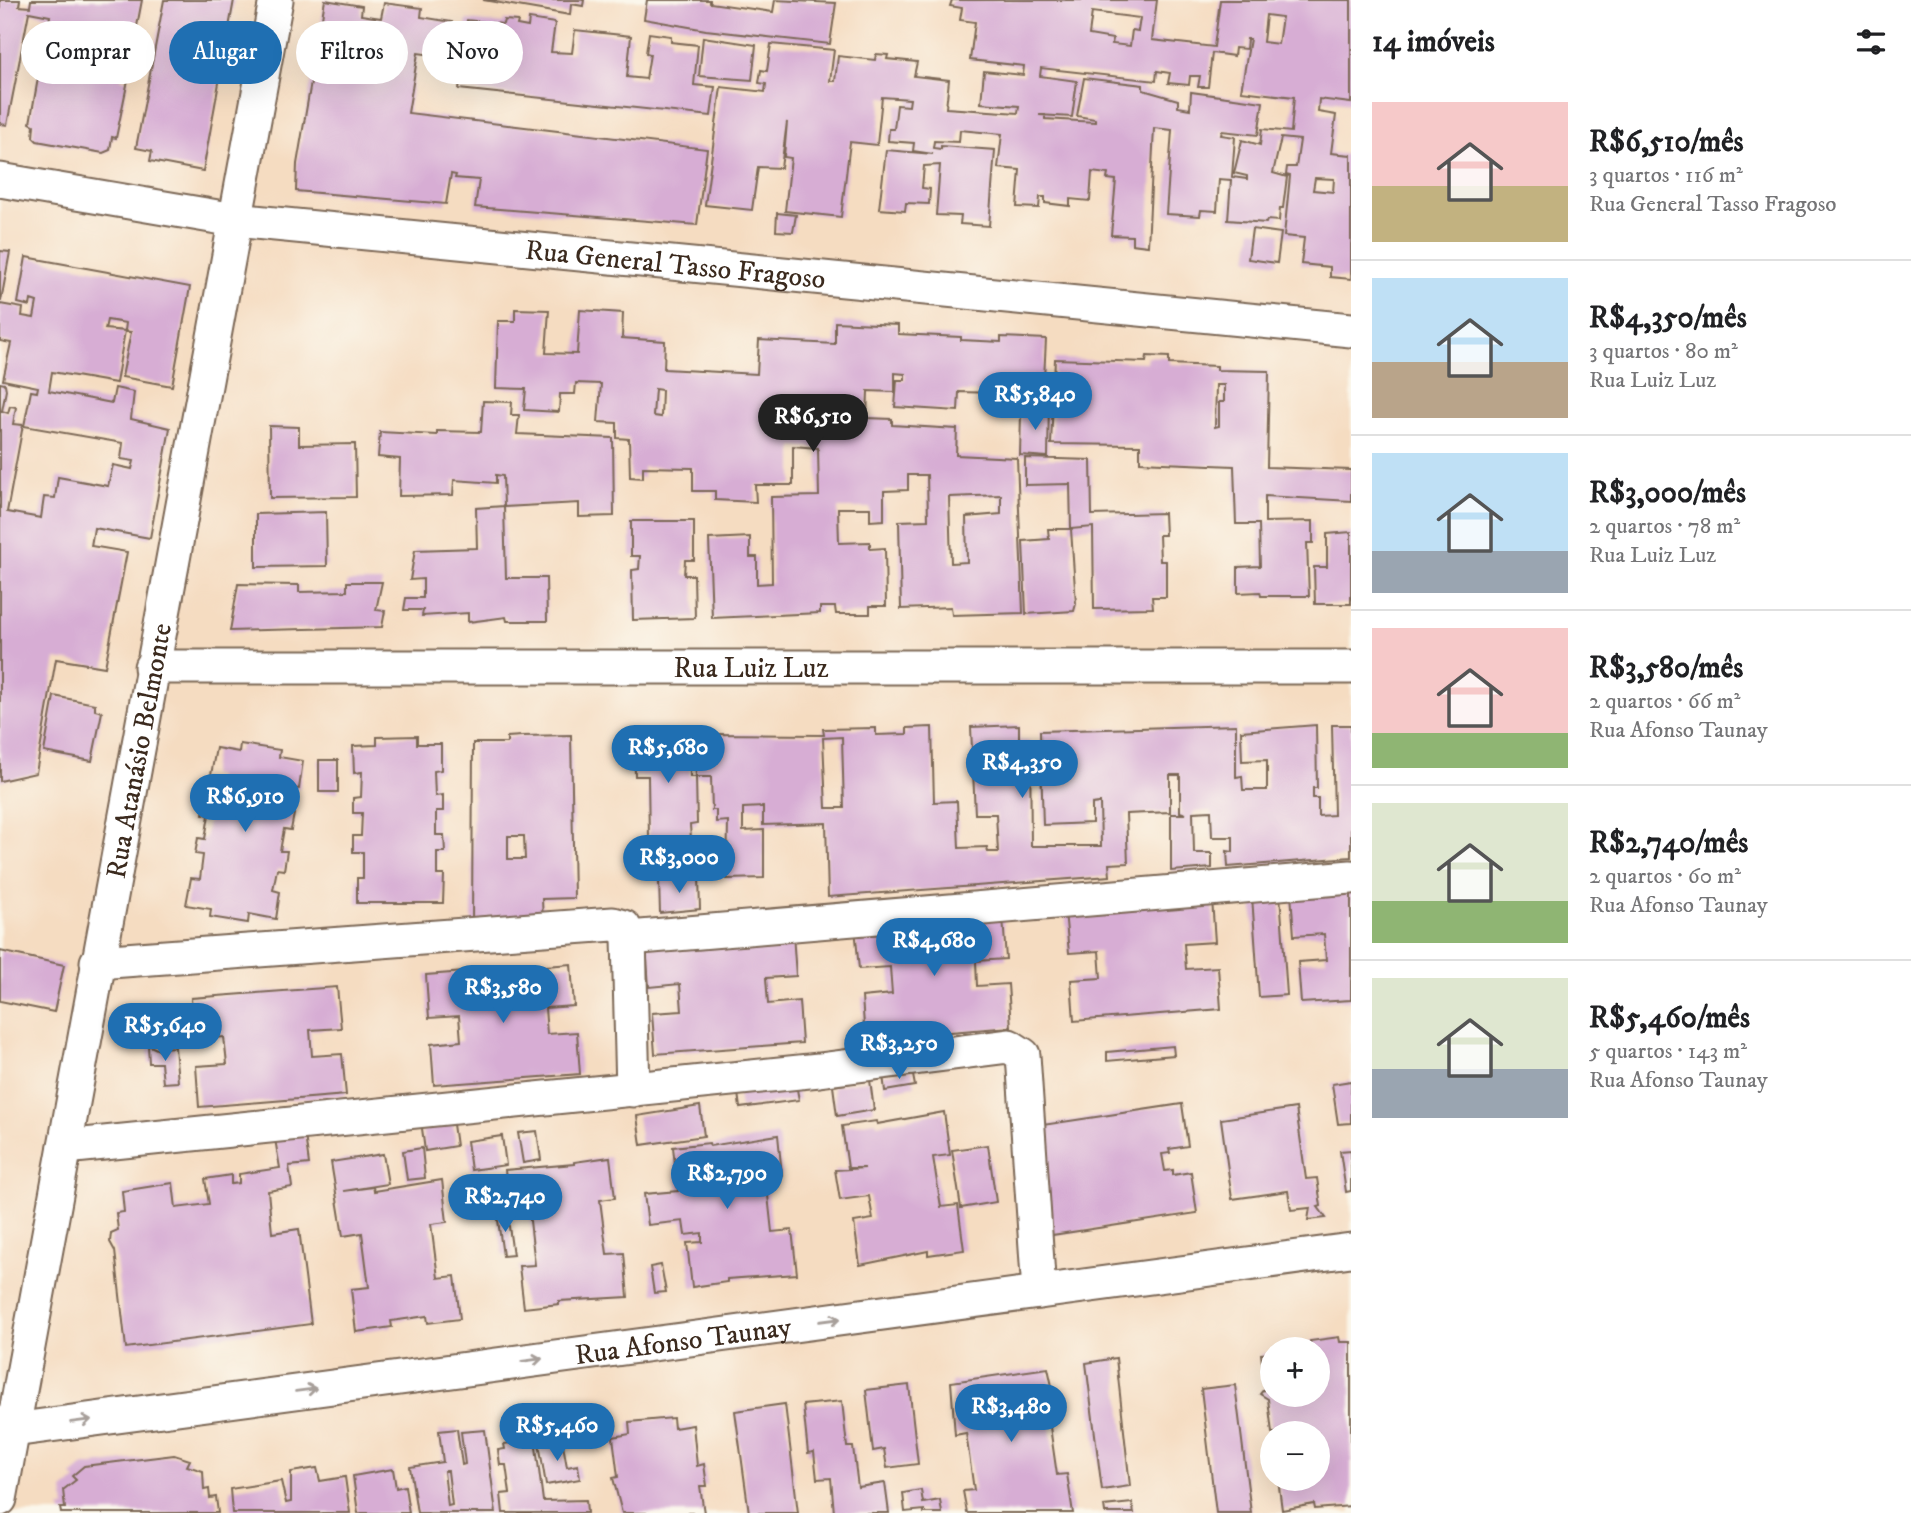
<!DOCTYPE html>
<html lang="pt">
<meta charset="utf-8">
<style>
body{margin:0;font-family:"IM FELL DW Pica",serif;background:#f2f2f2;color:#202124;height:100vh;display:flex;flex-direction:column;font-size:26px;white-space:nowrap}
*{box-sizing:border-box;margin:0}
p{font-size:23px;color:#757577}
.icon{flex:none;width:38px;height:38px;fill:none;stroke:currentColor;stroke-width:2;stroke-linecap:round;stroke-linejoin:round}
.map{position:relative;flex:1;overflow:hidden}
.details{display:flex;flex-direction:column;background:#fff;width:560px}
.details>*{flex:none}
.top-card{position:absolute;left:21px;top:21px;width:665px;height:63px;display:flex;gap:14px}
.fabs{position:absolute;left:1260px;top:1337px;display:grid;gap:14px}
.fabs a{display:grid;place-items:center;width:70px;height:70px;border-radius:50%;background:#fff;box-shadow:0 7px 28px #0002;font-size:35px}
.price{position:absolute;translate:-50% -60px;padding:0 16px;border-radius:24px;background:#1f6fb2;color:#fff;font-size:23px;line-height:46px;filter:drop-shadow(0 2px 4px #0008)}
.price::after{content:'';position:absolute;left:50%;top:42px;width:21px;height:16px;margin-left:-10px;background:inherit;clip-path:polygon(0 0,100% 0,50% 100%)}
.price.on{background:#222;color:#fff}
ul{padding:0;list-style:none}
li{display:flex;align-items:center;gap:21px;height:175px;padding:0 21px}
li+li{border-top:2px solid #e0e0e0}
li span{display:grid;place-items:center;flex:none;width:196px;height:140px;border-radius:0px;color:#555}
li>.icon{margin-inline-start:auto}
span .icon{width:84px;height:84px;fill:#fffc;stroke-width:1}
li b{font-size:30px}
h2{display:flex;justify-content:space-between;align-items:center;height:84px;padding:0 21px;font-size:30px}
.tag{padding:0 24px;border-radius:32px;background:#fff;box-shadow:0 7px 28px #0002;font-size:24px;line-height:63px}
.tag.on{background:#1f6fb2;color:#fff}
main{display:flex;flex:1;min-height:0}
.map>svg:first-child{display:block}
</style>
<main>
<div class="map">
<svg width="1351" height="1513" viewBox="0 0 1351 1513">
<rect width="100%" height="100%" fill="#fbf7ec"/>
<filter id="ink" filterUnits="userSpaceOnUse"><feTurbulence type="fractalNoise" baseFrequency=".0143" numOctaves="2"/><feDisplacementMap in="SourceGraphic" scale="14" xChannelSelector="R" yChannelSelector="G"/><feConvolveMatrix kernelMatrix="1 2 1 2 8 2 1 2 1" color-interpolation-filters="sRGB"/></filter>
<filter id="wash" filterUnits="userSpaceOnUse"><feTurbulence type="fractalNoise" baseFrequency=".00686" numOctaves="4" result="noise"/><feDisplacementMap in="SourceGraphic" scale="28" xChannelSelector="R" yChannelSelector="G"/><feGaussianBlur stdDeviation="1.57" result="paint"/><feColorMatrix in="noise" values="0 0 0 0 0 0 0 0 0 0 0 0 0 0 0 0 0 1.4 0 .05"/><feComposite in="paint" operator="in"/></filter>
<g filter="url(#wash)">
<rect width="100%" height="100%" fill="#f5dcc1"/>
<g id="blocks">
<!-- building -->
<path fill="#d7add4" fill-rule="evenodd" d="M0,0H20L19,6L30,7L31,0H142L134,42L128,41L125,56L119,55L117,67L123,68L121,79L128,80L116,138L112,137L110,150L103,153L37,141L33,137L34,125L30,123L40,67L47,68L54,28L48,27L50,16L29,12L7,125L0,124Z
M164,0H234L203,171L150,161L152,151L136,148Z
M325,0L362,6L361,15L381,18L384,3L422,8L421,17L452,22L450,35L460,36L456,58L418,53L408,113L707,149L697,225L475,207L479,180L455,178L456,175L451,174L446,204L296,191L297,164Z
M483,0H584L583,6L571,4L570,15Z
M647,0H710V3L773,12L775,0L836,3L830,44L706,30L644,19Z
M952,0H1157L1152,40L1214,47L1220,0H1351V103L1319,99L1318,112L1336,115L1331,153L1351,155V279L1330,277V267L1301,264L1304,238L1284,236L1290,176L1286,175L1287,167H1296L1300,140L1281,138L1273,173L1287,177L1283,208H1280L1279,221L1267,220L1266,223L1228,220L1231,180L1219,179L1217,211L1201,210L1200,216L1166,214L1172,130L1154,128L1148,246L1132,244V236L1111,235L1116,180L1107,179L1108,174L1092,172L1090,201L1070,199V206L1045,203V197H1040L1039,208L1017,207L1020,170L998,168L1002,134L960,130L959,142L934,141L933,148L941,149V146L995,150L989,226L960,224L961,216L936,215L940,165L924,166L922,188L930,189L929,204L906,203L905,211L879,209L886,150L933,154L913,151L914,143L888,141L889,129H894L897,105L909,106L910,99L882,97L877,145L850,142L841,217L785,211L791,158L784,157L787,122L781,168L758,167L752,210L705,205L721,87L765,92L766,84L759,83L761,70L767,71L771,44L834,50L830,81H835L838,56L875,60L876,54L888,55L887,59L917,62L914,76L949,80L946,108L1018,113L1019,106L981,103L984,71L1023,75L1024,66L970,60L975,22L960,20L962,8L950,6ZM1092,12L1140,18L1138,31L1132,30L1130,46L1112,44L1113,39L1089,35ZM1266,15L1282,17L1278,44L1263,42ZM1247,39H1250L1241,91L1294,97L1291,132L1262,129L1260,145L1242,140L1234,173L1247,176V179L1232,177L1235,137L1221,135L1222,131L1258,135L1263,102L1191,92L1190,109L1178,107V100L1143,90V85L1084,78L1077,116L1095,119V122L1045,119V115H1039L1072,117L1077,81L1040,76L1041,68L1156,81L1157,71L1170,73L1168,83L1189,85L1190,76H1200L1198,87H1208L1212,53L1234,56L1235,48L1246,49ZM1315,178L1334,179L1333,192L1313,190Z
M529,19L555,23L551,52L572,53L575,30L631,36L627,77L646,79L650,54L646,53L649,33L671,36V42L698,45L694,85L715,87L711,116L459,89L463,59L515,65L516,59L462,53L467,20L503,24L504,20L518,21L517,25L528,27Z
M703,37L756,45L752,80L699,76Z
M777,213L796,215L793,232L776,231Z
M1252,229L1281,233L1277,263L1248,259Z
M0,251L10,252L1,301H0Z
M26,257L190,287L172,386L122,377L131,332L125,331L126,323L107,320L105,329L125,331L116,383L52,372L49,391L112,403L115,388L134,392L131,419L170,428L150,538L94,528L91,546L127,552L105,667L56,659L36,773L0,781V383L5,384L6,390L2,411L8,413L10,406L16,407L13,424L23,425L7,512L41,518L44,497L55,498L58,477L108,486L113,465L132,469L134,461L121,459L123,443L24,426L31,391L37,392L38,387L3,380L11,343L0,341V304L23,308L22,316L34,318L37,302L31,300L30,306L18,303Z
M515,309L549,310L546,353L577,354L580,310L623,313L622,338L665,341L664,369L757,374L759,340L835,344V322L898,325V334L961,337V340L1001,342V337L1046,339L1043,399L998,398L997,393L959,392L958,411L895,407L897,380H905V374L895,373V392L868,391L867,418L892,419V425L957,429L956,455L1017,458L1023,613L952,615L951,607L901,609L899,521L928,520L927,475H908V490L884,491V520L870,521V508H838L839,543L870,542V549L885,548L886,606H870V614H836L835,607H820V613L712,618L709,539L750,537V557H757V584L772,583L771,497L819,496L818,448L793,446V485H755L756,502L715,500V491H693V468L643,467V478L630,477L629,439L617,438V423L598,422L601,384L576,383L575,394H560L559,412L524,410L526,389L496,388L498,321H515ZM655,389L662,390L661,417L653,416ZM1001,495V514L966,517L967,562L951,563L949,497Z
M1147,356L1169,357V364L1217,366V370L1269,371L1267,467L1351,470V501L1265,496V522L1313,521V543H1307L1309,596H1261L1260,592L1238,593V567L1260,566L1259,524H1236L1234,466L1140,462V445L1051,444L1055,359L1146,362ZM1216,385H1224V402H1219V426L1215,427Z
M1046,400H1049L1048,457L1020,455L1021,413L1038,414L1039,401Z
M483,401L512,402L511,415H519L517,434L613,438L614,516L579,517V503L504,507L506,578H546L547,621H507L506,617L468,622V613L422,616L423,610H404L406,598H423V579L410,580L415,550L477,548L476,508L504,506L503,476L496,475V483L454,480L453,495L399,496L400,459L378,457L380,432L437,435V431L481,432Z
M269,426L299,427V445L355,444L356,497L270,498Z
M1025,458L1091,460L1092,515L1164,513L1165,535H1159L1160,561H1166V597H1152L1153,608L1094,609L1093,527L1071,529L1070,484L1025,485Z
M326,512L327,566L256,567V514Z
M631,521H694V560H685L684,575H694L695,618L633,620L632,570L639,569L640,556H631Z
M1048,529H1071L1076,604L1074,611L1026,614L1023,541L1049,539Z
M1351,532V604H1315L1314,567H1327V534Z
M347,582H382L376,610L385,611L382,627L230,631L238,584L299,585V592L347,591Z
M54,696L95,704V710L102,712L92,761L44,752Z
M1019,725V741H1030L1031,846H1101L1100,803L1092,804V823L1043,825L1040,731L1236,725V777L1242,776L1243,790H1267V760L1242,761L1241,731L1316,725L1317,788H1313V798H1318V816L1334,815L1332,725H1351V857L1228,867L1227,851L1233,852V837H1212L1211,811L1193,812L1194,853H1212V868L1171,871V814H1186L1180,812V775H1170V812L1126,814L1128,863L1109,864L1110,876L828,897L826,823L763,825V807L743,808V831L764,830V878L727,879L728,821L716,822V810H712L711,777H696L695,739H712L711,734L824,735L823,729L876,728V735L907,734V728L932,727L934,802L957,801L959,848L987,847L988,852H998L996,814H975L971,727ZM842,737L844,808H826L823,738Z
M571,735L574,898L542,899L543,922L472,927L473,743H507V737L522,736ZM508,836H524L525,859H508Z
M417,736V744H441V770L434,771L435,796L443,795V811H436V835H444L445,852H437V875H444L443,903H357V878H363V852H353V836H361L362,813H353V798L361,797L362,772L354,773L353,746L377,745V737Z
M690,736V777H696L697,824L690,825L691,839H649L648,776H635L634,737Z
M240,744L280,750L279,757L303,761L299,789L291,788L287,813L294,814L291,830L284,829L280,851H287L284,870L277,869L273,890L280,892L276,919L249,914L248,923L210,917L211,909L186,905L191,878L200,879L203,855L195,854L198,838L205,839L209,815L203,814L206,798L213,800L217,776L211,775L216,748L239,752Z
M319,760H338V792H319Z
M699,877L700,909L660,913L659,880Z
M1351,889V1000L1301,1003L1298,962L1326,960L1324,934L1294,936L1291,893Z
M1280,894L1287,995L1259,997L1252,896Z
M1212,899L1215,942L1184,944L1186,969L1218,967L1221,1009L1074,1021L1071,980L1101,978L1099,951L1069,953L1065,911Z
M1003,917L1006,959L976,961L977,986L1008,984L1011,1027L865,1039L862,997L892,994L890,967L859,969L855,928Z
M793,934L796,976L766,978L768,1004L799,1001L802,1043L655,1054L652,1013L682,1011L680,984L649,987L646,945Z
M0,951L64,965L54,1012L0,1001Z
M571,964L574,1006L545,1008L547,1034L577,1032L580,1074L434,1085L431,1044L461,1041L459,1016L429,1018L426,975Z
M337,987L341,1028L310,1030L312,1056L342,1054L346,1095L199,1107L196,1066L227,1064L224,1037L194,1040L191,998Z
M148,1045L161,1051L160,1048L175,1047L178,1082L163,1083L161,1063H149Z
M1173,1046L1174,1055L1107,1061V1052Z
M912,1070L915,1086L885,1091L883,1075Z
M870,1080L874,1110L837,1116L833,1086Z
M1351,1081V1123L1338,1124L1332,1084Z
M796,1084L799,1100L740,1108L738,1093Z
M1182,1104L1188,1146L1169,1149L1170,1153L1162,1154L1165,1171L1173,1170V1175L1191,1172L1197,1213L1052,1235L1036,1126Z
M700,1106L704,1136L641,1145L637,1116Z
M1296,1108L1306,1179L1317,1178L1321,1206L1318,1207L1326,1218L1308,1220L1310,1208L1291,1210L1288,1191L1232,1199L1221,1119Z
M944,1112L950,1155L933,1157L941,1207L958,1205L964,1250L928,1255V1251L860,1265L854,1222L873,1219L869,1196L840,1200L835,1170L865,1168H848L842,1126L876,1121L877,1124Z
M452,1117L456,1146L425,1151L421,1121Z
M537,1131L541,1160L523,1163L518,1133Z
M305,1135L309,1164L289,1166L292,1187L268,1191L272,1233L299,1229L311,1324L126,1348L115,1251L110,1242L111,1233L118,1230L116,1213L124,1212L122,1191L173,1183L176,1208L209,1204L205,1179L231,1175V1184L239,1183V1174L280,1168L275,1139Z
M778,1135L782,1175L766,1177L772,1232L792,1230L797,1274L727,1279V1282L692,1287L687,1243L702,1242V1233L685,1235L683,1221L648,1225L644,1194L678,1191L673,1147L709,1143L710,1146Z
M502,1136L506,1165L471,1170L467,1141Z
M988,1145L996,1202L961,1208L952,1150Z
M422,1148L425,1178L407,1180L403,1151Z
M1351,1150V1191L1346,1192L1340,1151Z
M383,1154L388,1184L344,1191L373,1187L374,1191L442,1180L447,1222L431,1224L438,1278L455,1276L460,1319L428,1323L427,1316L391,1321L392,1327L356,1332L351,1289L369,1287L362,1233L343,1236L331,1162Z
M610,1157L615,1198L600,1200L607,1254L624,1253L628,1297L559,1301V1304L524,1308L519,1266L535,1265L529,1212L510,1214L505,1170L574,1164V1162Z
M507,1212L513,1255L503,1256L497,1213Z
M661,1265L666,1292L654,1293L650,1267Z
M1339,1337L1340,1342H1351V1506L1315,1509L1314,1504L1282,1510L1278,1479H1318V1433H1272L1268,1399L1260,1394L1265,1388L1261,1354L1272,1353V1395H1318V1349H1311L1310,1341Z
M1116,1358L1130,1486L1102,1490L1086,1363Z
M1048,1368L1059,1418L1049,1420L1057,1475L1067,1474L1073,1513H967L963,1491L974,1490L966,1433L955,1435L951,1382Z
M909,1385L918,1464L887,1468L884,1449L873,1451L866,1390Z
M1235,1385L1251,1513H1216L1201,1389Z
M842,1401L847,1447H853L858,1487L885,1483L889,1513H834L831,1478L817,1479L814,1452L808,1453L803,1405Z
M785,1404L798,1513H749L735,1411Z
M673,1418L674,1428L693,1425L697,1466L704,1464L707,1486H700L704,1513H622L613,1478L618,1477L613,1437L630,1434L629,1422Z
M457,1429L462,1465L465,1464L461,1432L485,1430L496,1513H417L410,1467L443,1462L439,1431ZM444,1471H448L452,1505L448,1506Z
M535,1439L543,1501L586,1500L587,1513H503L501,1494L510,1493L506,1465H500L498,1450L505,1449L504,1444Z
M562,1439L567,1467L578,1465L580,1479L546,1485L539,1443Z
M174,1455L190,1460L187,1466L203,1471L204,1490L209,1489L210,1498L216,1497L218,1513H61L60,1508H65L63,1490L76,1480L72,1476L84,1466Z
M317,1468L320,1481L345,1477L350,1513H232L230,1489L281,1481L286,1503L291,1502V1472Z
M393,1469L396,1488L405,1486L409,1513H358L353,1476Z
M921,1490L923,1503L940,1500L942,1513H924V1510L905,1512L903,1493Z
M1132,1503L1134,1513H1105L1104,1506Z"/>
</g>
</g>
<g filter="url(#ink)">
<use href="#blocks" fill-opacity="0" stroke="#7c6857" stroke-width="2"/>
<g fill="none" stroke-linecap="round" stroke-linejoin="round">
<defs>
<g id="minor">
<path id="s1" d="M0,180L235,220L1351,330"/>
<path id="s2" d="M151,667H1351"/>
<path d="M629,938L1351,877"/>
<path d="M97,962L613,924L624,927L629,938L633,1090"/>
<path d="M65,1147L819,1070L1009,1046L1023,1055L1039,1292"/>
<path id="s3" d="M13,1430L1351,1250"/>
<path id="s4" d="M0,1499L276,0"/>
</g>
</defs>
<!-- minor casing -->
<use href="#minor" stroke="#7c6857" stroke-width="37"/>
<!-- minor -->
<use href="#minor" stroke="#fff" stroke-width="33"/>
</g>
<!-- one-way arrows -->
<defs><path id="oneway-shaft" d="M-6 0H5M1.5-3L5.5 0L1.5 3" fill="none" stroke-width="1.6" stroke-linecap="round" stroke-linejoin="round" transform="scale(1.75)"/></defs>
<g stroke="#a79f9a">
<use href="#oneway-shaft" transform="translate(830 1320) rotate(-8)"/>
<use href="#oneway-shaft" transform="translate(532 1360) rotate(-8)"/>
<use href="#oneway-shaft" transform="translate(306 1390) rotate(-8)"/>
<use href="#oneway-shaft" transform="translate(81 1421) rotate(-8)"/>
</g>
</g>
<g text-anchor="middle" stroke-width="5" stroke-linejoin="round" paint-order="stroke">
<!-- street labels -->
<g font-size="28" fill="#3b2a1e" stroke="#fbf7ec">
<text dy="10" stroke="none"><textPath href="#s1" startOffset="681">Rua General Tasso Fragoso</textPath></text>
<text dy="10" stroke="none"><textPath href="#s2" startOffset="600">Rua Luiz Luz</textPath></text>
<text dy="10" stroke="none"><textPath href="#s4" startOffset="761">Rua Atanásio Belmonte</textPath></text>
<text dy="10" stroke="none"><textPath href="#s3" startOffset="676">Rua Afonso Taunay</textPath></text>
</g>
</g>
</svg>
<div class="fabs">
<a>+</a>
<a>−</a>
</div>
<b class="price" style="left:1035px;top:432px">R$5,840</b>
<b class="price on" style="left:813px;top:454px">R$6,510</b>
<b class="price" style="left:668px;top:785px">R$5,680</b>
<b class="price" style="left:1022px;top:800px">R$4,350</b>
<b class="price" style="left:245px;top:834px">R$6,910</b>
<b class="price" style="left:679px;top:895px">R$3,000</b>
<b class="price" style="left:934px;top:978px">R$4,680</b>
<b class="price" style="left:503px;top:1025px">R$3,580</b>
<b class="price" style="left:165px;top:1063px">R$5,640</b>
<b class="price" style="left:899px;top:1081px">R$3,250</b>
<b class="price" style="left:727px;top:1211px">R$2,790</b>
<b class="price" style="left:505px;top:1234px">R$2,740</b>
<b class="price" style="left:1011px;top:1444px">R$3,480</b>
<b class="price" style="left:557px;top:1463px">R$5,460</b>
<div class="top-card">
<a class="tag">Comprar</a>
<a class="tag on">Alugar</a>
<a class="tag">Filtros</a>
<a class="tag">Novo</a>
</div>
</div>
<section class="details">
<h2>14 imóveis<svg class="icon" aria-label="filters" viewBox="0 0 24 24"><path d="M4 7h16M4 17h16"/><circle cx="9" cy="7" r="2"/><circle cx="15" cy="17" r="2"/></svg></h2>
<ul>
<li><span style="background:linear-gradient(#f6c9c9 60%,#c2b280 0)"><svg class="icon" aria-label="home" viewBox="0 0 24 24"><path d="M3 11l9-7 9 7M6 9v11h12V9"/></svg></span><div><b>R$6,510/mês</b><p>3 quartos · 116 m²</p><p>Rua General Tasso Fragoso</p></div></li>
<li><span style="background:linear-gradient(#bfe0f5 60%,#b9a48a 0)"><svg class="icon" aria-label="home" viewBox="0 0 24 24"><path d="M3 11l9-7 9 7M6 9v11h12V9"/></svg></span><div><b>R$4,350/mês</b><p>3 quartos · 80 m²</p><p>Rua Luiz Luz</p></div></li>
<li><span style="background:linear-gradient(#bfe0f5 70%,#9aa5b1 0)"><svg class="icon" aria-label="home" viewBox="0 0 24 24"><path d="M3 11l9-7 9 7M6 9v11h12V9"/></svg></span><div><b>R$3,000/mês</b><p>2 quartos · 78 m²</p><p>Rua Luiz Luz</p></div></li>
<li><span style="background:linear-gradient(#f6c9c9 75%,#8fb573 0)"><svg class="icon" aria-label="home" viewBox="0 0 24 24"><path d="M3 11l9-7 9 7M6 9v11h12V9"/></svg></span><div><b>R$3,580/mês</b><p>2 quartos · 66 m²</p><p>Rua Afonso Taunay</p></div></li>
<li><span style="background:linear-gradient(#dfe7d0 70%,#8fb573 0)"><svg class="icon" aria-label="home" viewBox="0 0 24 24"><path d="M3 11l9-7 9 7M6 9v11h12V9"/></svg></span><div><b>R$2,740/mês</b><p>2 quartos · 60 m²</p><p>Rua Afonso Taunay</p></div></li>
<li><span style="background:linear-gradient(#dfe7d0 65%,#9aa5b1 0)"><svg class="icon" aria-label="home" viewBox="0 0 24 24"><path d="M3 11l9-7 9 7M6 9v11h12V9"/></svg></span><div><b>R$5,460/mês</b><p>5 quartos · 143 m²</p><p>Rua Afonso Taunay</p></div></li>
</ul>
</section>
</main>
